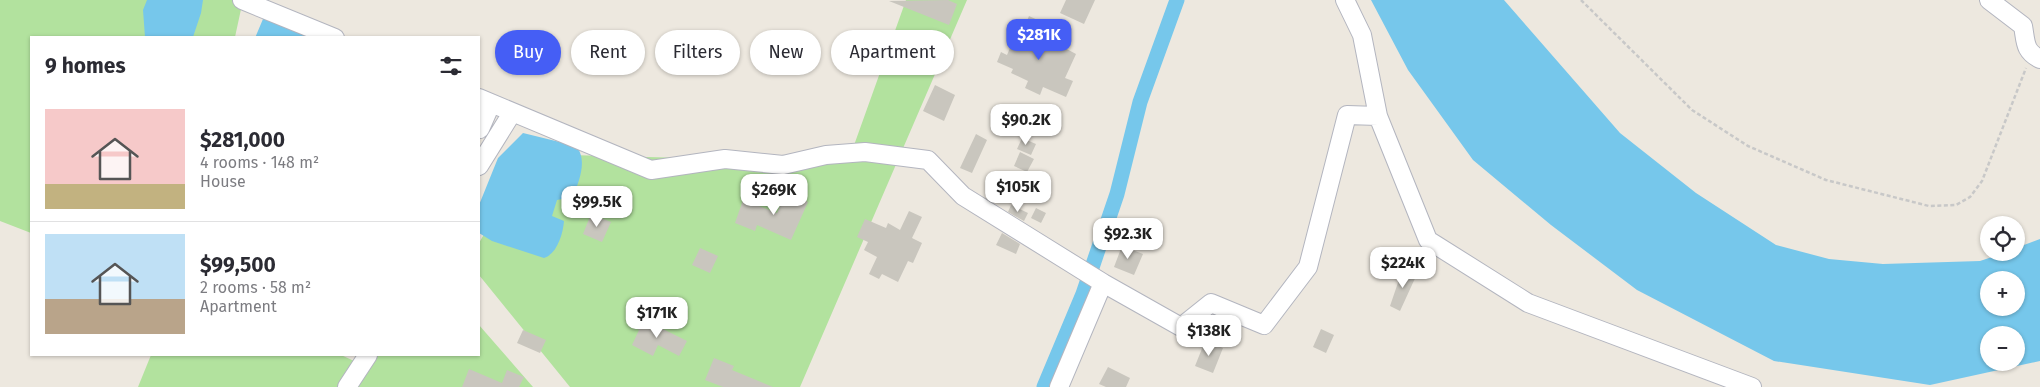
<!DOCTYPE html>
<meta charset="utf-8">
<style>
body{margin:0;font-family:"Fira Sans",sans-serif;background:#f7f7f7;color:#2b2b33;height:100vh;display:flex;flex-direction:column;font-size:19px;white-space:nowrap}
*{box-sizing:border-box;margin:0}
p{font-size:16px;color:#7c7c81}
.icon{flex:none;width:28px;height:28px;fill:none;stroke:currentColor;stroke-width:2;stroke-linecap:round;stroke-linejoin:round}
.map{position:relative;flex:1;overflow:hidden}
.sheet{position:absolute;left:30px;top:36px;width:450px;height:320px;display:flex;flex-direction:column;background:#fff;border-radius:0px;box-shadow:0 1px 4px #0004}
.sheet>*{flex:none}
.top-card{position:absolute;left:495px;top:30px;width:475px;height:45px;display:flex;gap:10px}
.tools{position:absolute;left:1980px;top:216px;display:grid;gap:10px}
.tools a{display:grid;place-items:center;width:45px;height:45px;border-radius:50%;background:#fff;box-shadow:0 1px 4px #0004;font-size:25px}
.price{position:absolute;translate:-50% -42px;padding:0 11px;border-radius:10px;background:#fff;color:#222;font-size:16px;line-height:32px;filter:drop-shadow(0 1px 2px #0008)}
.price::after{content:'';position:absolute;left:50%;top:30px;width:15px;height:11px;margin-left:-8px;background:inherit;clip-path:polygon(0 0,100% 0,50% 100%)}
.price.selected{background:#455ef5;color:#fff}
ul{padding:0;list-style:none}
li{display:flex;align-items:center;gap:15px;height:125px;padding:0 15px}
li+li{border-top:1px solid #e1e1e2}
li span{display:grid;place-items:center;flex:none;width:140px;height:100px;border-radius:0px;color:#555}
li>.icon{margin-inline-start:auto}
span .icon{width:60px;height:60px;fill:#fffc;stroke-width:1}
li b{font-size:21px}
h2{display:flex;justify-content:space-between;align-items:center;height:60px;padding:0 15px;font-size:21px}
.pill{padding:0 18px;border-radius:22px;background:#fff;box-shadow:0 1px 4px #0004;font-size:18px;line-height:45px}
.pill.selected{background:#455ef5;color:#fff}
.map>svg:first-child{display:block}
</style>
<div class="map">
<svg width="2040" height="387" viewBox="0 0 2040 387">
<rect width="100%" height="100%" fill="#ede8df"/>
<!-- green -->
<path fill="#b2e29e" d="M0,0H243L235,37L31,38V233L0,221Z
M906,0H967L800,387H570L479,275V243L530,154L848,162Z
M479,325L533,387H138L151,355H341L363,365L371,355H479Z"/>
<!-- water -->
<path fill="#76c7eb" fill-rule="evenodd" d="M147,0H203L201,13L193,37H145L143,10Z
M1371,0H1504L1620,133L1696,193L1776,245L1829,259L1883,264L1980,261L2004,253L2016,252V248L2040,239V361L1930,385L1774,361L1637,290L1551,225L1473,160L1408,70ZM1989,280H2016V308H1989ZM1989,335H2016V362H1989Z
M266,17L324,38H255L263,19Z
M523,133L576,146C588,160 579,181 573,197L557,200L552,216L564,221C563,234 557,254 544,258L492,241L479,233V205L498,158Z"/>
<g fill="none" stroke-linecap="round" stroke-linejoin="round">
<!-- canal -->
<path stroke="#76c7eb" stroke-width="15" d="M1044,387L1083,294L1117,194L1140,102L1177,0"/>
</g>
<!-- building -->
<path fill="#c9c6be" d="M948,0L957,4L949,25L889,1Z
M1066,0H1095L1084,24L1060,13Z
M1029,16L1042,22L1037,33L1076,54L1065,78L1073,81L1066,97L1043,87L1040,95L1025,88L1028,81L1011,73L1013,69L997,62L1001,52L1007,55L1013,41L1018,43Z
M935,85L955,95L944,121L923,111Z
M997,113L1018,123L1012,136L991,127Z
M976,134L987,140L972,173L960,168Z
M1022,138L1036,144L1031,155L1017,149Z
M1020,152L1034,159L1027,172L1014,166Z
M787,192L808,202L791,240L757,225L755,231L735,223L743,200L777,213Z
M1011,205L1028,213L1024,221L1008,212Z
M1036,208L1046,213L1041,223L1031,218Z
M909,211L922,217L912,238L922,243L913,263L908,261L898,282L882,274L879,279L869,274L877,257L864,250L868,242L857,237L865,219L886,228L888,223L900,230Z
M591,214L611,222L602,242L583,234Z
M1002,233L1020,244L1016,254L996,245Z
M1122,246L1143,254L1134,275L1114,267Z
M700,248L718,256L710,273L692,265Z
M1403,268L1417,274L1400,311L1390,306Z
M641,318L687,341L679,356L658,345L653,356L632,345L639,330L636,328Z
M1321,329L1334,335L1326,353L1313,347Z
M523,330L546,340L540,353L517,343Z
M1205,341L1223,348L1213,373L1195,366Z
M714,358L734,366L732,370L773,387H723L705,380Z
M1108,367L1130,378L1126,387H1106L1099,384Z
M469,369L502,383L507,370L524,377L519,387H462Z"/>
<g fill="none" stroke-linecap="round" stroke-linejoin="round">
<defs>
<path id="minor" d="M242,0L335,38
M1345,0L1362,35L1378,116L1428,240L1528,303L1752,387
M1989,0L2023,26C2026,42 2024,51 2040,59
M479,98L651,170L725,159L783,165L826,155L865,152L928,160L963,196L1103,283
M480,129L491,104
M479,166L512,113
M347,387L368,355
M1059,387L1103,283L1181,327L1211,303L1264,325L1308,267L1347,115L1378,116"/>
</defs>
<!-- minor casing -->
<use href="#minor" stroke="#b3b5bf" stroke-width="20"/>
<!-- path -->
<path stroke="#c8c8c8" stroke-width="2.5" stroke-dasharray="4 2.5" stroke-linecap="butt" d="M1581,0L1692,110L1748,146L1826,180L1929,206L1956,205L1970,197L1982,181L2026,68"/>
<!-- minor -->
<use href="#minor" stroke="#fff" stroke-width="18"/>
</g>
</svg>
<div class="tools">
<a><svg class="icon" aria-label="locate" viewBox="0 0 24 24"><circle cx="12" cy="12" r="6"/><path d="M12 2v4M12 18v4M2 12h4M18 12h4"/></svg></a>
<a>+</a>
<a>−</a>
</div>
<b class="price selected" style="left:1039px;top:61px">$281K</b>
<b class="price" style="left:1026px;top:146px">$90.2K</b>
<b class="price" style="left:1018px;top:213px">$105K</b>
<b class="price" style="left:774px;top:216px">$269K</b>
<b class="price" style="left:597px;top:228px">$99.5K</b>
<b class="price" style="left:1128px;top:260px">$92.3K</b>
<b class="price" style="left:1403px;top:289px">$224K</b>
<b class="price" style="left:657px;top:339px">$171K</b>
<b class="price" style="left:1209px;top:357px">$138K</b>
<div class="top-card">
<a class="pill selected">Buy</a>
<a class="pill">Rent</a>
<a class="pill">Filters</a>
<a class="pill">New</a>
<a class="pill">Apartment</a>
</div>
<section class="sheet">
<h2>9 homes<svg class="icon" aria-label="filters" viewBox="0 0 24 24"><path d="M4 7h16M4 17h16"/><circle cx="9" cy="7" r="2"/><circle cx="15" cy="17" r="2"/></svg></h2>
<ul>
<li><span style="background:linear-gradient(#f6c9c9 75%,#c2b280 0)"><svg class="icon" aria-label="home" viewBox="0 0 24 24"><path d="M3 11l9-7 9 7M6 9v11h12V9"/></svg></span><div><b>$281,000</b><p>4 rooms · 148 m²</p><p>House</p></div></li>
<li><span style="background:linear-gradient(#bfe0f5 65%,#b9a48a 0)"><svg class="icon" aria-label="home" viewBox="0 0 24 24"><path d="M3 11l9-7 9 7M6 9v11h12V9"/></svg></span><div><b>$99,500</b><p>2 rooms · 58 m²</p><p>Apartment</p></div></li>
</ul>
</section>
</div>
